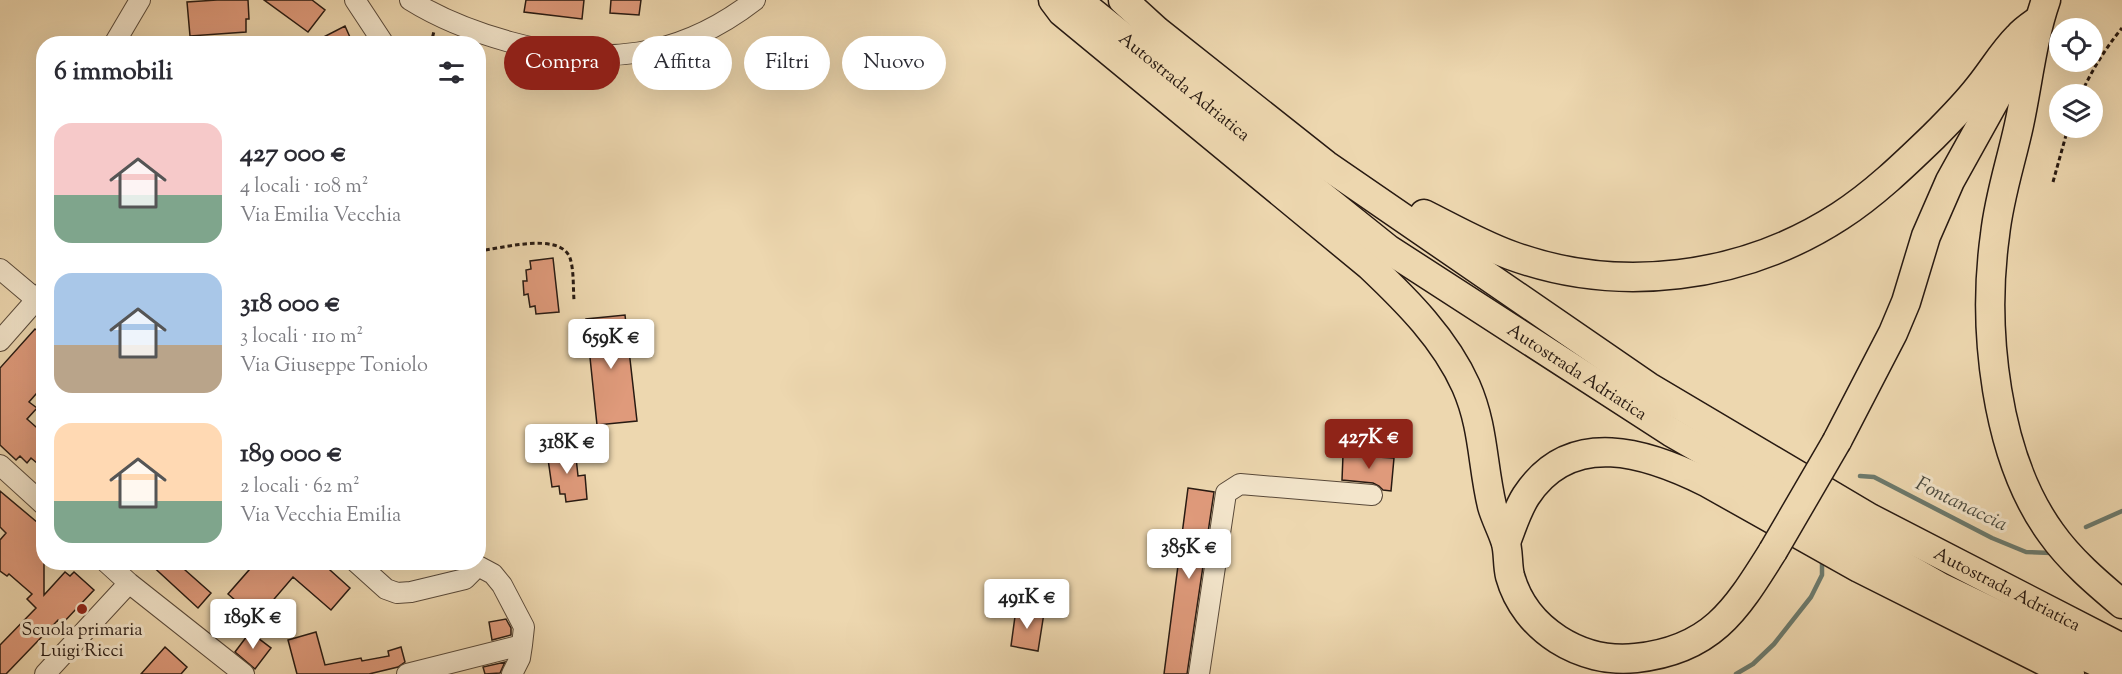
<!DOCTYPE html>
<html lang="it">
<meta charset="utf-8">
<style>
body{margin:0;font-family:"Sorts Mill Goudy",serif;background:#f7f7f7;color:#2b2b33;height:100vh;display:flex;flex-direction:column;font-size:22px;white-space:nowrap}
*{box-sizing:border-box;margin:0}
p{font-size:20px;color:#7c7c81}
.icon{flex:none;width:33px;height:33px;fill:none;stroke:currentColor;stroke-width:2;stroke-linecap:round;stroke-linejoin:round}
.map{position:relative;flex:1;overflow:hidden}
.details{position:absolute;left:36px;top:36px;width:450px;height:534px;display:flex;flex-direction:column;background:#fff;border-radius:24px;box-shadow:0 6px 24px #0002}
.details>*{flex:none}
.banner{position:absolute;left:504px;top:36px;width:570px;height:54px;display:flex;gap:12px}
.buttons{position:absolute;left:2049px;top:18px;display:grid;gap:12px}
.buttons a{display:grid;place-items:center;width:54px;height:54px;border-radius:50%;background:#fff;box-shadow:0 6px 24px #0002;font-size:30px}
.price{position:absolute;translate:-50% -51px;padding:0 14px;border-radius:6px;background:#fff;color:#222;font-size:20px;line-height:39px;filter:drop-shadow(0 2px 3px #0008)}
.price::after{content:'';position:absolute;left:50%;top:36px;width:18px;height:14px;margin-left:-9px;background:inherit;clip-path:polygon(0 0,100% 0,50% 100%)}
.price.current{background:#8f2418;color:#fff}
ul{padding:0;list-style:none}
li{display:flex;align-items:center;gap:18px;height:150px;padding:0 18px}
li span{display:grid;place-items:center;flex:none;width:168px;height:120px;border-radius:18px;color:#555}
li>.icon{margin-inline-start:auto}
span .icon{width:72px;height:72px;fill:#fffc;stroke-width:1}
li b{font-size:26px}
h2{display:flex;justify-content:space-between;align-items:center;height:72px;padding:0 18px;font-size:26px}
.chip{padding:0 21px;border-radius:27px;background:#fff;box-shadow:0 6px 24px #0002;font-size:21px;line-height:54px}
.chip.current{background:#8f2418;color:#fff}
.map>svg:first-child{display:block}
</style>
<div class="map">
<svg width="2122" height="674" viewBox="0 0 2122 674">
<rect width="100%" height="100%" fill="#edd7af"/>
<filter id="stains"><feTurbulence type="fractalNoise" baseFrequency=".00333" numOctaves="4"/><feColorMatrix values="0 0 0 0 .2 0 0 0 0 .09 0 0 0 0 .02 0 0 0 .5 -.17"/></filter>
<radialGradient id="worn" r=".72"><stop offset=".6" stop-color="#630" stop-opacity="0"/><stop offset="1" stop-color="#630" stop-opacity=".3"/></radialGradient>
<g fill="none" stroke-linecap="round" stroke-linejoin="round">
<!-- stream -->
<path stroke="#6c7a6d" stroke-width="4.5" d="M1860,476L1874,477L1992,538L2026,552L2051,553
M2086,527L2122,511
M1736,674L1753,664L1774,644L1811,597L1822,575V559"/>
</g>
<!-- building -->
<path fill="#df9a7b" stroke="#281a12" stroke-width="1.5" d="M217,0H248L249,19H246V32L190,36L187,2Z
M264,0H312L325,10L308,32Z
M526,0H584L582,19L524,12Z
M611,0H641L639,15L610,13Z
M345,26L353,44H310Z
M553,258L559,312L536,314L535,306L530,307L528,294L524,295L523,281H527L526,270L531,269L530,261Z
M625,315L637,421L597,425L586,319Z
M35,329L44,336V385L29,402L37,408L27,419L44,434V469L31,458L27,463L20,456L16,460L0,445V368Z
M575,448L578,476L585,475L587,499L566,502L565,494H560L559,486L552,487L548,459L553,458L552,450Z
M1343,455L1394,458L1391,491L1383,490L1379,486L1373,483L1342,480Z
M1188,488L1214,492L1187,674H1164Z
M0,491L44,528V595L65,572L70,576L74,572L94,590L62,624L58,620L6,674H0V645L36,608L27,599L32,594L9,574L7,576L0,571V540L6,533L0,527Z
M148,562H176L211,593L198,608Z
M256,562H321L350,588L331,610L293,577L257,619L228,594Z
M1016,609L1044,613L1038,651L1011,646Z
M506,619L511,628V635L492,640L489,622Z
M250,632L271,648L255,669L235,652Z
M316,632L325,665L361,658L362,661L389,656L388,651L401,647L405,662L398,667L369,674H297L288,640Z
M165,647L187,667L181,674H141Z
M505,662L500,673L485,674L483,667Z"/>
<g fill="none" stroke-linecap="round" stroke-linejoin="round">
<defs>
<path id="minor" d="M355,0L384,44
M410,0C442,20 474,32 510,42C602,67 679,59 755,0
M114,44L140,0
M0,269L44,306
M0,341L44,291
M0,465L44,505
M106,562L129,583L244,674
M356,562L386,589L397,593L411,592L465,579L478,566
M478,566L493,574L502,585L524,627L522,645
M45,674L129,583
M407,674L522,645L520,658L512,674
M1199,674L1226,493L1240,484L1372,495"/>
<g id="highway">
<path d="M1053,0L1062,12L1370,266C1407,301 1445,339 1466,386C1484,427 1482,464 1492,506C1495,517 1501,528 1505,540C1509,551 1507,564 1510,576C1525,630 1581,664 1636,658C1712,650 1736,610 1773,551"/>
<path id="s1" d="M1077,0L1388,249L1671,432L1940,587L2122,674"/>
<path id="s2" d="M1123,0L1157,31L1326,165L1649,387L1870,518L2122,648"/>
<path d="M2046,0C2032,40 2028,83 2019,125C2011,162 1999,197 1995,235C1982,328 1995,456 2051,533C2070,560 2097,583 2122,604"/>
<path d="M1424,214C1452,228 1480,244 1510,255C1618,295 1743,279 1840,216C1874,194 1904,165 1933,137C1949,121 1965,105 1979,87C1992,71 2003,52 2018,37C2024,30 2032,25 2039,20"/>
<path d="M1837,441L1893,333L1906,302L1926,236L1950,181L2015,64"/>
<path d="M1506,542C1512,527 1517,510 1526,496C1571,427 1648,453 1708,483L1859,568L2070,674"/>
</g>
</defs>
<!-- minor casing -->
<use href="#minor" stroke="#594939" stroke-width="22"/>
<!-- highway casing -->
<use href="#highway" stroke="#281a12" stroke-width="31"/>
<!-- path -->
<path stroke="#281a12" stroke-width="3" stroke-dasharray="4.5 3" stroke-linecap="butt" d="M431,44L434,31
M2081,94C2092,70 2105,49 2122,28
M2053,182L2068,128
M478,251C500,249 560,231 570,258C574,270 573,287 574,300"/>
<!-- minor -->
<use href="#minor" stroke="#f3e5cb" stroke-width="20"/>
<!-- highway -->
<use href="#highway" stroke="#edd7af" stroke-width="28"/>
<defs>
<path id="highway-bridge" d="M1773,551L1837,441"/>
</defs>
<!-- highway-bridge casing -->
<use href="#highway-bridge" stroke="#281a12" stroke-width="31" stroke-linecap="butt"/>
<!-- highway-bridge -->
<use href="#highway-bridge" stroke="#edd7af" stroke-width="28"/>
</g>
<!-- markers -->
<circle fill="#8f2418" stroke="#f3e5cb" stroke-width="2" cx="82" cy="609" r="6"/>
<g text-anchor="middle" stroke-width="6" stroke-linejoin="round" paint-order="stroke">
<!-- street labels -->
<g font-size="18" fill="#281a12" stroke="#f3e5cb">
<text dy="6" stroke="none"><textPath href="#s1" startOffset="138">Autostrada Adriatica</textPath></text>
<text dy="6" stroke="none"><textPath href="#s1" startOffset="624">Autostrada Adriatica</textPath></text>
<text dy="6" stroke="none"><textPath href="#s2" startOffset="1065">Autostrada Adriatica</textPath></text>
</g>
<!-- poi labels -->
<g font-size="18" fill="#281a12" stroke="#f3e5cb">
<text x="82" y="635">Scuola primaria<tspan x="82" dy="21">Luigi Ricci</tspan></text>
</g>
<!-- water labels -->
<g font-size="20" font-style="italic" fill="#4a4a3f" stroke="#f3e5cb">
<text transform="translate(1962 503) rotate(26)" y="7">Fontanaccia</text>
</g>
</g>
<rect width="100%" height="100%" filter="url(#stains)"/>
<rect width="100%" height="100%" fill="url(#worn)"/>
</svg>
<div class="buttons">
<a><svg class="icon" aria-label="locate" viewBox="0 0 24 24"><circle cx="12" cy="12" r="6"/><path d="M12 2v4M12 18v4M2 12h4M18 12h4"/></svg></a>
<a><svg class="icon" aria-label="layers" viewBox="0 0 24 24"><path d="M12 4l9 5-9 5-9-5zM3 14l9 5 9-5"/></svg></a>
</div>
<b class="price" style="left:611px;top:370px">659K €</b>
<b class="price current" style="left:1369px;top:470px">427K €</b>
<b class="price" style="left:567px;top:475px">318K €</b>
<b class="price" style="left:1189px;top:580px">385K €</b>
<b class="price" style="left:1027px;top:630px">491K €</b>
<b class="price" style="left:253px;top:650px">189K €</b>
<div class="banner">
<a class="chip current">Compra</a>
<a class="chip">Affitta</a>
<a class="chip">Filtri</a>
<a class="chip">Nuovo</a>
</div>
<section class="details">
<h2>6 immobili<svg class="icon" aria-label="filters" viewBox="0 0 24 24"><path d="M4 7h16M4 17h16"/><circle cx="9" cy="7" r="2"/><circle cx="15" cy="17" r="2"/></svg></h2>
<ul>
<li><span style="background:linear-gradient(#f6c9c9 60%,#7fa58c 0)"><svg class="icon" aria-label="home" viewBox="0 0 24 24"><path d="M3 11l9-7 9 7M6 9v11h12V9"/></svg></span><div><b>427 000 €</b><p>4 locali · 108 m²</p><p>Via Emilia Vecchia</p></div></li>
<li><span style="background:linear-gradient(#a9c7e8 60%,#b9a48a 0)"><svg class="icon" aria-label="home" viewBox="0 0 24 24"><path d="M3 11l9-7 9 7M6 9v11h12V9"/></svg></span><div><b>318 000 €</b><p>3 locali · 110 m²</p><p>Via Giuseppe Toniolo</p></div></li>
<li><span style="background:linear-gradient(#ffd9b3 65%,#7fa58c 0)"><svg class="icon" aria-label="home" viewBox="0 0 24 24"><path d="M3 11l9-7 9 7M6 9v11h12V9"/></svg></span><div><b>189 000 €</b><p>2 locali · 62 m²</p><p>Via Vecchia Emilia</p></div></li>
</ul>
</section>
</div>
